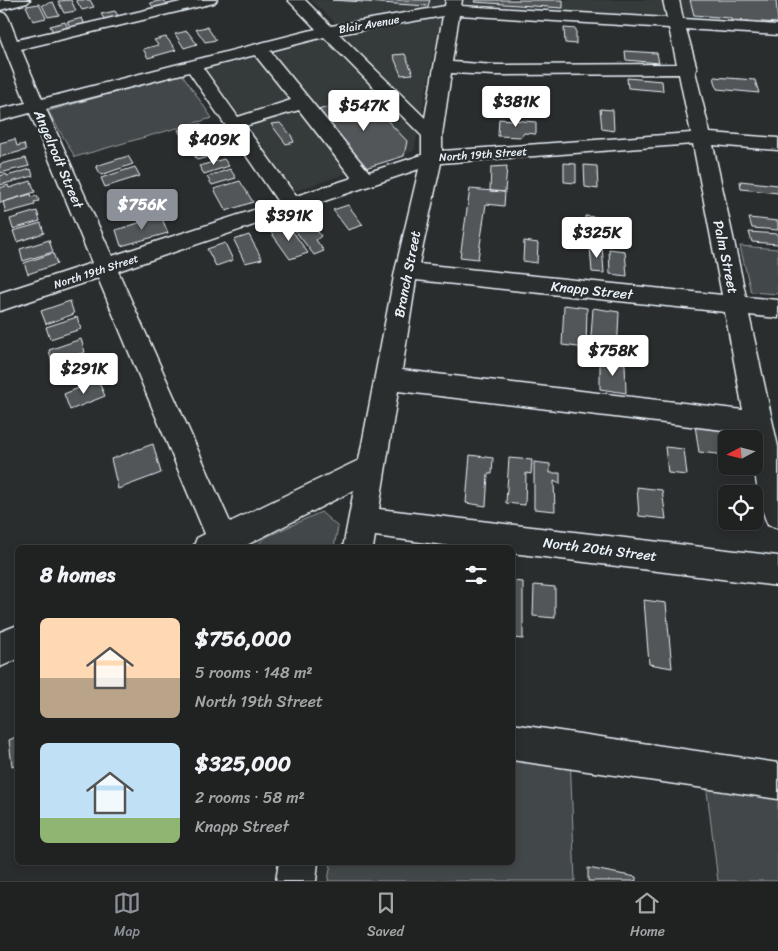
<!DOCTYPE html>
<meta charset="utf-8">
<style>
body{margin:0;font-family:Sriracha,sans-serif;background:#282a2a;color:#f1f3f6;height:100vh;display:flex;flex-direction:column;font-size:19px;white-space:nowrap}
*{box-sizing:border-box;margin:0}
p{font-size:16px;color:#a2a4a5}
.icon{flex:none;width:28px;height:28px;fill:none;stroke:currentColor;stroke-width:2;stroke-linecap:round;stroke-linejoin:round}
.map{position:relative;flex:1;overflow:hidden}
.panel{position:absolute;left:15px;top:545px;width:500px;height:320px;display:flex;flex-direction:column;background:#202222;border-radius:8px;box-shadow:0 2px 8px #0003,0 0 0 1px #3d3f40}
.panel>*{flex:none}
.needle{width:32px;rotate:263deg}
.tools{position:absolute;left:718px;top:430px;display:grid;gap:10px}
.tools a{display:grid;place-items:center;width:45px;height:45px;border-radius:8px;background:#202222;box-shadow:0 2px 8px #0003,0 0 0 1px #3d3f40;font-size:25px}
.price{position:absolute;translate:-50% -42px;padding:0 11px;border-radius:5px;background:#fff;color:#222;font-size:16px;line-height:32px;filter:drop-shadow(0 1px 2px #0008)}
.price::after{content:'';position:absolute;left:50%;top:30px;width:15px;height:11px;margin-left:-8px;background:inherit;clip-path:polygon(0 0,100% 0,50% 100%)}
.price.selected{background:#8c9099;color:#fff}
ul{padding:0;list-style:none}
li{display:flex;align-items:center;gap:15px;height:125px;padding:0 25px}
li span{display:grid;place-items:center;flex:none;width:140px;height:100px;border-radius:8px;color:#555}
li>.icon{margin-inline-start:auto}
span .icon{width:60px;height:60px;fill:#fffc;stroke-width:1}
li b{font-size:21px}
h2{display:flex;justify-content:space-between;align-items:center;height:60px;padding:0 25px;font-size:21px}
.menu{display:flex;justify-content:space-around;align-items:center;height:70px;border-top:1px solid #3d3f40;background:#202222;font-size:14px;color:#a2a4a5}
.menu a{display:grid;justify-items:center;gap:2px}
.menu .selected{color:#8c9099}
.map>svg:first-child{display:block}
</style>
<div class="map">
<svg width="778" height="881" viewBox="0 0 778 881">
<rect width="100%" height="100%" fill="#2a2d2e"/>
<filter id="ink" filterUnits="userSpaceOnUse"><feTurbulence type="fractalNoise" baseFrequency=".02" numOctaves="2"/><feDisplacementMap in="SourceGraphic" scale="10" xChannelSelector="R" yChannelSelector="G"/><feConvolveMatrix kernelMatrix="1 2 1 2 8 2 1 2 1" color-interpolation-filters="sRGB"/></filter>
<g filter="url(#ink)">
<!-- built -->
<path fill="#363a3b" d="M311,0H777L778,26L453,3L452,10L440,21L414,151L295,191L202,64L341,28Z"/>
<!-- green -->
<path fill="#424648" stroke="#959ca0" d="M182,74L212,118L75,157L48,111Z
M740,246L778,249V294L751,292Z
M321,512L338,527L334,547H255L266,537Z
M513,747L570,755L575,881H328L331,863L512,862Z
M706,783L778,790V881H718Z"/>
<!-- building -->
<path fill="#535759" stroke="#e8f1f8" d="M71,0L76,11L64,13L58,1Z
M76,0H90L94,7L82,10Z
M164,0L168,6L155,9L150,3Z
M332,0H430L428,6Z
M475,0H563V8L474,2Z
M690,0H776L778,23L731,20L730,18L694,15Z
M53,2L59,15L48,17L42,5Z
M39,4L46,18L33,21L26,6Z
M115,11L119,17L105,20L101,14Z
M82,18L85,25L71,28L67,22Z
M65,22L68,28L53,32L50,26Z
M207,27L216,40L205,42L196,29Z
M564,28L576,29V44L565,43Z
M187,31L197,44L184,48L175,34Z
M166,37L176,50L148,58L143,49L158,45L154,40Z
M625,51L657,53L659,63L626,60Z
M405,54L413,74L401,75L393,55Z
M714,77L755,80L759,93L717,89Z
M627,78L662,81L663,91L628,88Z
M364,96L407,141L404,156L362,169L315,111Z
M600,109L613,110L614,131L602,129Z
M499,119L536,122V134L524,133L521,137L498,136Z
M280,123L291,135L294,142L286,144L271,124Z
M201,124L206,133L183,139L178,130Z
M210,136L216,144L192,151L187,142Z
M15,139L17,146L24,144L26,150L0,157V143Z
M216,144L221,153L197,160L192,151Z
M128,156L133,164L101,175L96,166Z
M26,158L29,166L0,173V164Z
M224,159L229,166L204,174L199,166Z
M564,163L576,164V183L564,182Z
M584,165L597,166L598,189L585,187Z
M507,166L505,192L490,191L491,167Z
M135,167L140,176L105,187L101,178Z
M31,169L33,176L0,185V176L6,174L7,176Z
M230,169L236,178L212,185L207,177Z
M31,181L35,192L0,203V188L8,185L9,188Z
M240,181L253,202L226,211L214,189Z
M740,181L778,185V193L741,189Z
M470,189L505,192L504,206L486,204L478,259L460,257Z
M31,194L32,197L37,196L39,201L34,202L35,205L6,213L3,202Z
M348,205L363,225L348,230L333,210Z
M37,211L40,221L13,229L10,219Z
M161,216L168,233L121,246L116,230Z
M585,216L606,218V227L585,225Z
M749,218L778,221V230L752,228Z
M311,222L321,236L316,240L324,251L314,255L294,229Z
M41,223L44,233L17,242L13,231Z
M288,225L308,253L290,259L270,231Z
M749,232L778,234V244L752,242Z
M249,235L262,259L245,263L234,240Z
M49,240L53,252L23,261L20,249Z
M524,241L538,243L537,263L523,261Z
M225,243L233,260L216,266L207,249Z
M602,245L604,273L592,272L590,246Z
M609,249L625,251L627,276L610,274Z
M53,253L57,264L28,274L24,263Z
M70,301L74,314L46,324L41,311Z
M564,305L587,308L586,348L562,345Z
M593,308L619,312L617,354L590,350Z
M77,317L81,329L50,339L46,327Z
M81,339L85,352L52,363L49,350Z
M91,355L95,367L56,382L52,369Z
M600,360L625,364L626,393L600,389Z
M98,380L105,396L70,410L64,394Z
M694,419L727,423L729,439H726V455L699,452Z
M153,444L161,473L118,489L111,459Z
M665,447L684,449L687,475L668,473Z
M470,455L493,458L492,474H488L486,506L466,503Z
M509,458L532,460L531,474L526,473L525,505L506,503Z
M534,462L550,464V473H560V484L554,481L555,511L534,509Z
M637,487L662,490L666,519L639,516Z
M512,581L523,582V639L512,638Z
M534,585L555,587V618L533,616Z
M644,600L666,603L672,668L649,664Z
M18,736V764L12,766L9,740Z
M588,868L636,877V881H588Z"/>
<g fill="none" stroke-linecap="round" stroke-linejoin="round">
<defs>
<path id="minor" d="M0,0H30L27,3L0,10Z
M189,0H217L214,3L21,49L42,99L316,29L288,0H305L331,26L445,6L446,0H462L461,6L667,18L663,0H679L683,19L778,25V35L686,29L697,69L695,71L710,133L778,138V150L713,145L746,297L778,300V318L749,315L778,447V528L768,525C756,499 754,467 754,439H749L748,433L398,391L379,509L778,556V586L512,553V548H467L375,536L373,548H343L354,490L241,548H193L197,538L205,534L98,278L0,311V293L92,263L30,113L0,121V109L26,103L0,37V12L6,14L8,17L17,40ZM459,15L669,28L677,64L495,65L452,62ZM443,16L425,118L339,34ZM324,37L422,136V155L369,172L270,51ZM255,55L291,100L238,117L203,68ZM189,72L278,202L112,256L46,109ZM451,73L495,75L679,74L691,133L442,151V135ZM299,110L352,178L296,196L245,126ZM693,144L722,295L419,264L441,163ZM419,169L395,271L359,460L230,522L118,271ZM416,280L725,312L743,410L402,370Z
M18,625V659L0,667V632Z
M512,724L778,763V799L512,760Z
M279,862H318L316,881H276Z"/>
</defs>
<!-- minor casing -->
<use href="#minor" stroke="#e8f1f8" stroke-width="3"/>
<!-- minor -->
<use href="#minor" fill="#2a2d2e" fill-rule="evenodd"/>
</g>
</g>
<g text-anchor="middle" stroke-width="5" stroke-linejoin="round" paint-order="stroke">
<!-- far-street labels -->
<g font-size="11" fill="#e8f1f8" stroke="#2a2d2e">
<text transform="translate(369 24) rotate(-10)" y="4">Blair Avenue</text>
<text transform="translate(483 154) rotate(-4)" y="4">North 19th Street</text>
<text transform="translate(96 271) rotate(-18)" y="4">North 19th Street</text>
</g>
<!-- street labels -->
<g font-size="14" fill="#e8f1f8" stroke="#2a2d2e">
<text transform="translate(59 159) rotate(67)" y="5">Angelrodt Street</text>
<text transform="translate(726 257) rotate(78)" y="5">Palm Street</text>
<text transform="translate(407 274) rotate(-79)" y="5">Branch Street</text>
<text transform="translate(592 290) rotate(6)" y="5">Knapp Street</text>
<text transform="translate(600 549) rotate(7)" y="5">North 20th Street</text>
</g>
</g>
</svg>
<div class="tools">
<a><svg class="needle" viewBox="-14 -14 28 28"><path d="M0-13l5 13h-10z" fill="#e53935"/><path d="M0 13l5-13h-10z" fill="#a2a4a5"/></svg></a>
<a><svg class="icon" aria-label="locate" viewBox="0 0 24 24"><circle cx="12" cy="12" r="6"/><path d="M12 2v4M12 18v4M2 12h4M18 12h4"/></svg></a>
</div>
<b class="price" style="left:516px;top:128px">$381K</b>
<b class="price" style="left:364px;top:132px">$547K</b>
<b class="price" style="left:214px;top:166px">$409K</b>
<b class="price selected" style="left:142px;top:231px">$756K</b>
<b class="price" style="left:289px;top:242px">$391K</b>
<b class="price" style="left:597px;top:259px">$325K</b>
<b class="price" style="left:613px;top:377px">$758K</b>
<b class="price" style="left:84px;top:395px">$291K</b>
<section class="panel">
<h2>8 homes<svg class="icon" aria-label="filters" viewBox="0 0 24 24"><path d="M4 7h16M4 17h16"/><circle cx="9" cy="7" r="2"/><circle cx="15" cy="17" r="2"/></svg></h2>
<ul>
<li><span style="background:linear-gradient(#ffd9b3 60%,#b9a48a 0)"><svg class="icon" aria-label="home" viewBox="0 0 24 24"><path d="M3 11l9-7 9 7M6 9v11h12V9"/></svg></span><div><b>$756,000</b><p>5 rooms · 148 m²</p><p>North 19th Street</p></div></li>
<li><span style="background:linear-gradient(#bfe0f5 75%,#8fb573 0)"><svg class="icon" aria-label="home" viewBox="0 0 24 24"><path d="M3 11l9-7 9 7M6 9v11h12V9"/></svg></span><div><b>$325,000</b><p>2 rooms · 58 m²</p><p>Knapp Street</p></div></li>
</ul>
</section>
</div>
<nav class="menu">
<a class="selected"><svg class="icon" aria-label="map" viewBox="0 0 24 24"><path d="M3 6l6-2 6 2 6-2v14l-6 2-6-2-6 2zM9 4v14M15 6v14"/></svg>Map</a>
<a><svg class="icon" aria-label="saved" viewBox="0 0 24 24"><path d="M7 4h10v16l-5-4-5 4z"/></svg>Saved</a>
<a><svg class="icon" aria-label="home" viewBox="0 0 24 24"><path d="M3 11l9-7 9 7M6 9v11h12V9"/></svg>Home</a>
</nav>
